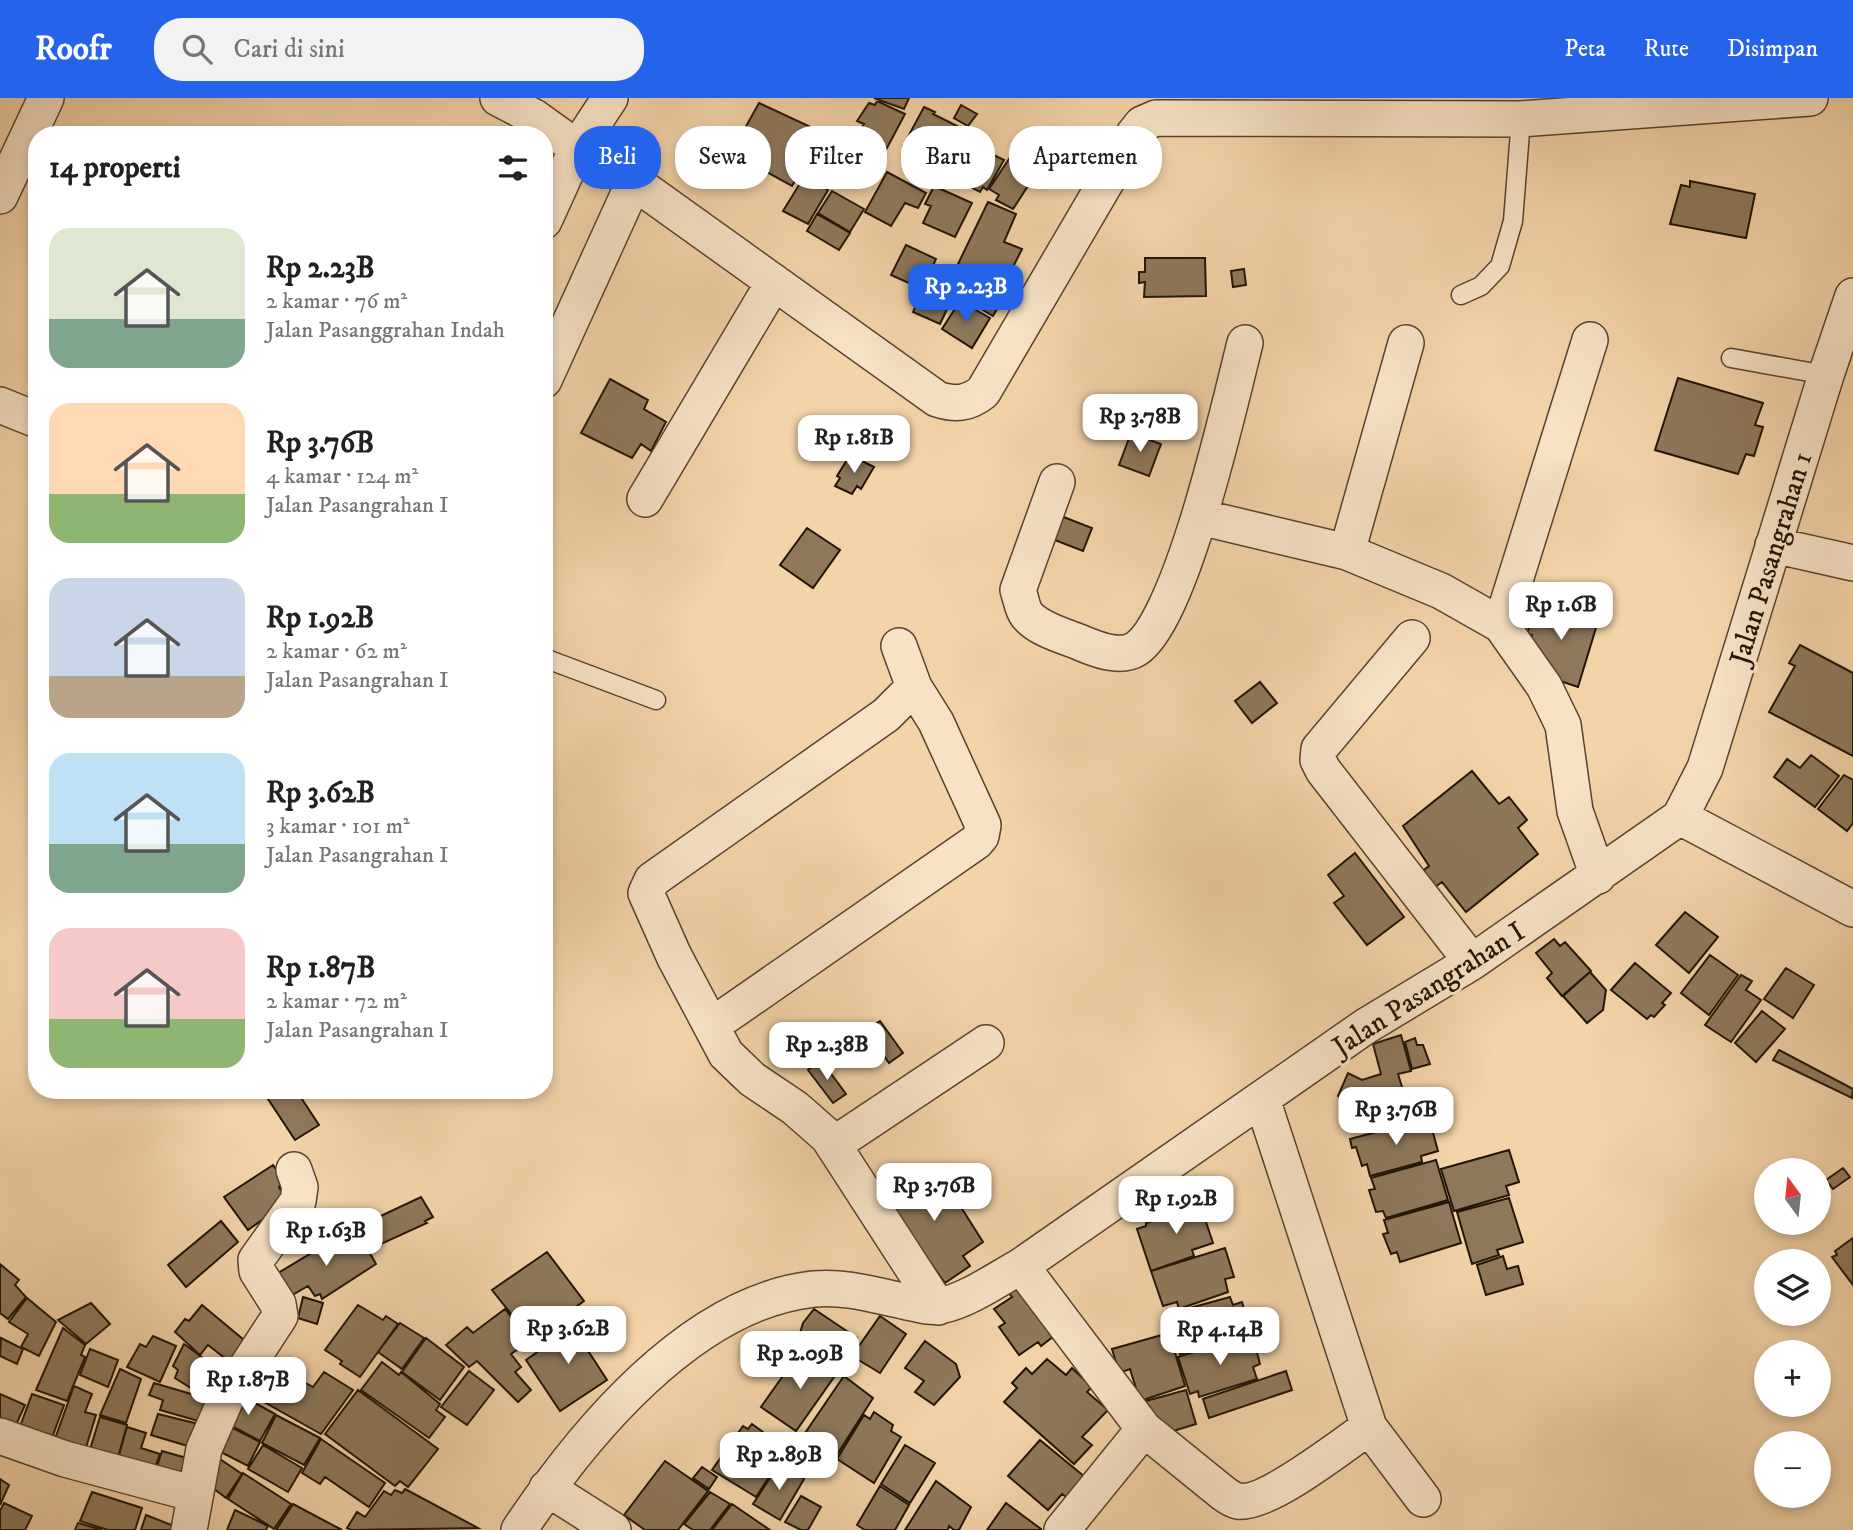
<!DOCTYPE html>
<html lang="id">
<meta charset="utf-8">
<style>
body{margin:0;font-family:"IM FELL DW Pica",serif;background:#f2f2f2;color:#202124;height:100vh;display:flex;flex-direction:column;font-size:26px;white-space:nowrap}
*{box-sizing:border-box;margin:0}
p{font-size:23px;color:#757577}
.icon{flex:none;width:38px;height:38px;fill:none;stroke:currentColor;stroke-width:2;stroke-linecap:round;stroke-linejoin:round}
.map{position:relative;flex:1;overflow:hidden}
.details{position:absolute;left:28px;top:28px;width:525px;height:973px;display:flex;flex-direction:column;background:#fff;border-radius:28px;box-shadow:0 4px 10px #0003}
.details>*{flex:none}
.top-card{position:absolute;left:574px;top:28px;width:665px;height:63px;display:flex;gap:14px}
.needle{width:46px;rotate:345deg}
.tools{position:absolute;left:1754px;top:1060px;display:grid;gap:14px}
.tools a{display:grid;place-items:center;width:77px;height:77px;border-radius:50%;background:#fff;box-shadow:0 4px 10px #0003;font-size:35px}
.price{position:absolute;translate:-50% -60px;padding:0 16px;border-radius:14px;background:#fff;color:#222;font-size:23px;line-height:46px;filter:drop-shadow(0 2px 4px #0008)}
.price::after{content:'';position:absolute;left:50%;top:42px;width:21px;height:16px;margin-left:-10px;background:inherit;clip-path:polygon(0 0,100% 0,50% 100%)}
.price.current{background:#2563eb;color:#fff}
ul{padding:0;list-style:none}
li{display:flex;align-items:center;gap:21px;height:175px;padding:0 21px}
li span{display:grid;place-items:center;flex:none;width:196px;height:140px;border-radius:21px;color:#555}
li>.icon{margin-inline-start:auto}
span .icon{width:84px;height:84px;fill:#fffc;stroke-width:1}
li b{font-size:30px}
h2{display:flex;justify-content:space-between;align-items:center;height:84px;padding:0 21px;font-size:30px}
.tag{padding:0 24px;border-radius:28px;background:#fff;box-shadow:0 4px 10px #0003;font-size:24px;line-height:63px}
.tag.current{background:#2563eb;color:#fff}
header{display:flex;align-items:center;gap:42px;box-sizing:border-box;height:98px;padding:0 35px;background:#2563eb;color:#fff}
header strong{font-size:33px}
nav{display:flex;gap:38px;margin-inline-start:auto;font-size:24px}
.search{width:490px;height:63px;background:#f2f2f2;display:flex;align-items:center;gap:18px;box-sizing:border-box;padding:0 24px;border-radius:28px;color:#757577;font-size:26px}
.map>svg:first-child{display:block}
</style>
<header>
<strong>Roofr</strong>
<div class="search"><svg class="icon" aria-label="search" viewBox="0 0 24 24"><circle cx="10" cy="10" r="6"/><path d="M15 15l6 6"/></svg>Cari di sini</div>
<nav><a>Peta</a><a>Rute</a><a>Disimpan</a></nav>
</header>
<div class="map">
<svg width="1853" height="1432" viewBox="0 0 1853 1432">
<rect width="100%" height="100%" fill="#f3d3a8"/>
<filter id="stains"><feTurbulence type="fractalNoise" baseFrequency=".00286" numOctaves="4"/><feColorMatrix values="0 0 0 0 .2 0 0 0 0 .09 0 0 0 0 .02 0 0 0 .5 -.17"/></filter>
<radialGradient id="worn" r=".72"><stop offset=".6" stop-color="#630" stop-opacity="0"/><stop offset="1" stop-color="#630" stop-opacity=".3"/></radialGradient>
<!-- building -->
<path fill="#8e785b" stroke="#201608" stroke-width="2" d="M874,0H909L904,11Z
M877,3L905,16L879,65L857,55L860,51L845,43L853,31L859,33L864,26L857,23L869,5L875,7Z
M759,5L832,39L817,69L806,65L792,88L734,56L742,40L740,39Z
M961,7L977,16L968,28L954,20Z
M924,9L935,14L933,16L961,30L939,67L903,48Z
M958,40L1004,62L987,92L983,89L980,94L948,77L951,72L941,67Z
M1013,55L1039,71L1013,111L996,102L999,97L989,91Z
M807,74L825,82L821,88L828,92L808,126L783,113Z
M887,74L926,95L918,110L905,105L891,128L865,114Z
M1690,83L1755,96L1746,140L1670,126L1681,87L1690,89Z
M934,88L972,105L955,139L923,125L931,108L925,106Z
M832,93L864,111L850,134L818,115Z
M988,104L1016,116L1004,144L1022,151L1004,187L958,166Z
M817,116L850,135L839,152L807,133Z
M906,147L936,161L922,191L891,177Z
M1145,160H1205L1206,198L1144,199L1145,184L1139,185V174H1145Z
M1244,171L1246,187L1233,189L1231,173Z
M932,173L960,184L940,226L913,214Z
M972,178L1006,196L993,218L959,198Z
M960,203L990,220L972,250L942,231Z
M1678,280L1763,305L1755,327L1763,329L1754,358L1746,356L1738,376L1655,352Z
M610,281L648,302L644,311L666,324L651,353L641,346L632,360L581,335Z
M1131,335L1161,346L1149,378L1119,367Z
M850,357L874,369L861,391L857,388L852,396L835,388L840,380L837,378Z
M1061,418L1092,430L1083,453L1052,441Z
M807,430L840,452L813,490L780,467Z
M1542,503L1599,520L1578,589L1545,578L1528,551L1532,537L1527,536L1535,509L1539,510Z
M1800,547L1853,575V658L1769,614L1795,568L1789,565Z
M1260,584L1277,605L1252,625L1235,603Z
M1811,657L1839,678L1815,709L1774,679L1787,661L1800,670Z
M1472,673L1499,706L1509,699L1527,722L1518,730L1538,756L1466,814L1442,784L1428,794L1415,779L1429,768L1403,728Z
M1844,677L1853,682V725L1847,733L1818,711Z
M1355,755L1404,819L1367,847L1334,805L1344,798L1328,777Z
M1685,814L1718,839L1689,875L1656,847Z
M1554,841L1560,848L1565,844L1591,873L1562,898L1547,880L1552,875L1536,855Z
M1710,857L1738,877L1709,917L1681,895Z
M1635,865L1671,895L1662,905L1665,907L1654,919L1651,917L1647,921L1611,892Z
M1786,870L1814,887L1793,920L1764,901Z
M1590,874L1606,892L1603,912L1587,925L1563,898Z
M1741,877L1752,883L1746,892L1761,902L1731,944L1705,927Z
M1762,913L1785,931L1756,964L1735,945Z
M880,923L903,955L889,965L866,932Z
M1401,937L1411,973L1398,976L1405,999L1419,995L1426,1015L1357,1034L1349,1006L1338,998L1348,975L1362,982L1381,976L1373,946Z
M1415,940L1417,947H1423L1430,966L1412,971L1405,944Z
M1779,952L1853,991L1852,1000L1773,962Z
M821,962L846,996L833,1005L808,972Z
M281,992H296L319,1027L295,1042L268,1001Z
M1429,1020L1438,1053L1421,1058L1422,1064L1370,1078L1367,1066L1362,1068L1356,1049L1352,1050L1350,1041Z
M1509,1052L1519,1084L1506,1088L1509,1097L1454,1113L1441,1071Z
M1436,1062L1448,1102L1386,1120L1383,1113L1376,1114L1369,1092L1375,1091L1371,1080Z
M273,1067L285,1084L279,1089L287,1104L248,1132L224,1099Z
M1843,1070L1850,1079L1833,1091L1826,1082Z
M924,1074L928,1081L940,1076L983,1144L963,1158L970,1168L945,1185L914,1142L878,1098L892,1088L895,1091Z
M421,1099L433,1119L425,1123L427,1125L381,1146L370,1123Z
M1192,1099L1209,1107L1205,1121L1213,1145L1192,1152L1194,1158L1151,1173L1137,1131L1146,1128V1125L1184,1113Z
M1509,1100L1523,1144L1497,1152L1499,1157L1472,1166L1457,1114Z
M1449,1104L1461,1145L1400,1164L1397,1154L1391,1156L1383,1136L1388,1135L1384,1122Z
M309,1120L321,1140L299,1154L285,1134Z
M221,1123L238,1144L186,1189L168,1167Z
M355,1129L376,1166L322,1201L320,1196L315,1198L308,1188L282,1203L268,1181Z
M1853,1140V1187L1832,1159L1837,1157L1835,1153Z
M1225,1150L1234,1179L1225,1181L1228,1194L1179,1211L1177,1204L1163,1208L1151,1173Z
M547,1154L584,1203L531,1241L492,1192Z
M1503,1158L1507,1171L1518,1168L1523,1186L1486,1197L1477,1167Z
M0,1166L19,1182L15,1187L26,1199L8,1221L0,1215Z
M1022,1184L1054,1238L1041,1248L1038,1244L1019,1257L999,1229L1005,1225L994,1211L1012,1199L1008,1194Z
M303,1199L323,1205L317,1226L298,1220Z
M1230,1199L1233,1207L1242,1204L1248,1226L1222,1234L1225,1242L1180,1256L1175,1241L1187,1237L1179,1213Z
M27,1200L56,1224L39,1258L21,1249L28,1236L9,1224Z
M91,1205L110,1226L86,1246L58,1222Z
M202,1207L250,1247L236,1269L208,1247L200,1257L175,1234L185,1221L189,1223Z
M358,1207L383,1222L386,1218L398,1226L360,1279L340,1266L342,1263L325,1252Z
M505,1211L530,1243L511,1256L521,1269L515,1274L531,1292L518,1304L477,1263L469,1269L446,1247L467,1229L473,1235Z
M814,1211L857,1240L840,1266L798,1242L803,1225Z
M880,1218L906,1236L880,1275L852,1258Z
M586,1220L597,1235L583,1245L607,1282L560,1313L526,1262Z
M400,1225L424,1240L402,1271L378,1254Z
M63,1230L85,1247L81,1257L85,1259L67,1303L36,1292Z
M1169,1235L1185,1288L1140,1303L1130,1271L1119,1275L1112,1251Z
M153,1238L176,1248L160,1284L127,1269L140,1246L146,1249Z
M1,1240L23,1251L17,1266L0,1258Z
M426,1240L464,1269L440,1302L402,1274Z
M1238,1240L1240,1247L1254,1243L1260,1266L1253,1269L1257,1281L1199,1299L1198,1293L1190,1296L1178,1259Z
M925,1243L956,1266L960,1279L934,1307L915,1294L924,1283L905,1270Z
M184,1246L226,1277L210,1302L175,1280L178,1272L173,1268Z
M90,1251L118,1262L108,1289L80,1277Z
M811,1254L839,1272L796,1333L761,1309L792,1265L800,1270Z
M259,1259L313,1289L324,1274L353,1292L321,1336L239,1290Z
M1047,1261L1066,1277L1072,1270L1092,1289L1087,1294L1108,1312L1082,1339L1092,1347L1074,1366L1004,1304L1017,1290L1012,1285L1026,1270L1032,1276Z
M382,1264L399,1277L401,1274L440,1306L436,1312L445,1319L429,1340L361,1292Z
M120,1271L141,1281L126,1325L100,1317Z
M469,1273L494,1292L467,1327L441,1309Z
M1286,1273L1292,1292L1209,1320L1203,1301Z
M844,1278L873,1300L833,1363L801,1341Z
M154,1285L208,1301L202,1324L160,1312L163,1302L149,1297Z
M74,1288L92,1296L85,1314L96,1317L83,1359L52,1349Z
M358,1292L438,1351L408,1389L400,1383L395,1388L325,1336Z
M1186,1292L1196,1326L1160,1337L1152,1324L1146,1303Z
M237,1295L275,1316L260,1343L222,1323Z
M0,1296L25,1307L11,1338L0,1333Z
M32,1296L64,1307L49,1348L17,1337Z
M874,1314L893,1327L891,1333L901,1339L874,1385L837,1361L864,1317L870,1321Z
M158,1316L207,1328L201,1352L151,1337Z
M276,1317L320,1340L304,1367L262,1345Z
M100,1319L127,1327L115,1370L87,1361Z
M221,1324L260,1344L248,1368L209,1348Z
M752,1326L771,1340L767,1345L784,1356L756,1399L712,1372L743,1328L748,1331Z
M127,1329L146,1335L141,1350L160,1356L151,1381L115,1371Z
M321,1341L385,1385L369,1409L325,1379L320,1386L302,1375Z
M1040,1342L1086,1380L1069,1401L1062,1396L1048,1412L1008,1378Z
M263,1347L302,1370L288,1394L248,1371Z
M905,1347L935,1365L910,1405L881,1386Z
M162,1353L190,1361L184,1389L153,1381Z
M214,1357L242,1376L226,1400L200,1380Z
M665,1363L708,1393L678,1432H645L624,1417Z
M779,1366L804,1381L780,1422L753,1406Z
M702,1369L717,1379L709,1391L693,1380Z
M243,1375L291,1406L274,1431L228,1401Z
M0,1381L9,1387L0,1407Z
M936,1383L971,1409L959,1432H954L949,1428L948,1432H905Z
M880,1388L909,1407L895,1432H865L857,1427Z
M405,1391L478,1430L351,1432L347,1430L357,1414L365,1419L384,1393L391,1397L395,1392L402,1395Z
M92,1394L142,1410L135,1432H108L80,1423Z
M710,1394L730,1406L710,1432H693L684,1426Z
M801,1398L821,1409L808,1432H801L785,1424Z
M4,1405L32,1418L25,1432H0V1413Z
M1006,1405L1041,1431V1432H987Z
M293,1406L342,1432H276Z
M732,1406L770,1432H712Z
M235,1412L268,1428L266,1432H227Z
M146,1417L184,1432H141Z
M78,1425L102,1432H75Z"/>
<g fill="none" stroke-linecap="round" stroke-linejoin="round">
<defs>
<path id="lane" d="M1461,197L1481,188L1500,168L1513,123L1521,21
M1731,260L1826,277
M544,560L656,602"/>
<path id="street" d="M498,0L534,19L577,50L634,84L937,301C955,307 968,306 983,294L1134,36L1142,26L1156,20L1521,21L1810,0
M0,98L46,0
M544,123L577,50L610,0
M544,282L634,84
M0,307L37,322
M1057,384L1018,492C1021,500 1022,511 1027,517C1038,531 1064,538 1079,544C1095,551 1120,561 1136,551C1182,521 1230,304 1245,245
M645,401L774,184
M1200,419L1347,454L1441,493L1501,527L1544,588L1563,627L1575,713L1598,778
M1773,447L1853,465
M1347,454L1406,245
M1501,527L1590,242
M1412,540L1319,651L1318,662L1323,672L1472,864
M914,589L886,617L652,782L646,795L674,858L726,956L752,981L795,1010L828,1039L938,1209
M1680,719L1853,811
M711,928L976,744L981,738L983,727L936,624L914,589L899,548
M1262,1001L1369,1329L1423,1401
M833,1047L986,945
M1021,1168L1144,1331L1223,1395C1227,1398 1233,1402 1238,1403C1266,1408 1343,1347 1369,1329
M0,1338L65,1361L195,1396
M547,1390L613,1432
M189,1432L204,1351L226,1301L280,1218L278,1206L257,1173L256,1162L298,1103L300,1089L294,1072
M519,1432C583,1336 691,1204 814,1191C845,1188 874,1197 903,1203C914,1205 929,1210 940,1208C968,1202 996,1182 1021,1168L1366,928L1472,864L1680,719L1705,670L1826,277L1853,198
M1062,1432L1144,1331"/>
</defs>
<!-- lane casing -->
<use href="#lane" stroke="#554530" stroke-width="21"/>
<!-- street casing -->
<use href="#street" stroke="#554530" stroke-width="38"/>
<!-- lane -->
<use href="#lane" stroke="#f7e2c6" stroke-width="18"/>
<!-- street -->
<use href="#street" stroke="#f7e2c6" stroke-width="35"/>
</g>
<g text-anchor="middle" stroke-width="6" stroke-linejoin="round" paint-order="stroke">
<!-- street labels -->
<g font-size="28" fill="#201608" stroke="#f7e2c6">
<text transform="translate(1770 460) rotate(-73)" y="10">Jalan Pasangrahan 1</text>
<text transform="translate(1428 890) rotate(-33)" y="10">Jalan Pasangrahan I</text>
</g>
</g>
<rect width="100%" height="100%" filter="url(#stains)"/>
<rect width="100%" height="100%" fill="url(#worn)"/>
</svg>
<div class="tools">
<a><svg class="needle" viewBox="-14 -14 28 28"><path d="M0-13l5 13h-10z" fill="#e53935"/><path d="M0 13l5-13h-10z" fill="#757577"/></svg></a>
<a><svg class="icon" aria-label="layers" viewBox="0 0 24 24"><path d="M12 4l9 5-9 5-9-5zM3 14l9 5 9-5"/></svg></a>
<a>+</a>
<a>−</a>
</div>
<b class="price current" style="left:966px;top:226px">Rp 2.23B</b>
<b class="price" style="left:1140px;top:356px">Rp 3.78B</b>
<b class="price" style="left:854px;top:377px">Rp 1.81B</b>
<b class="price" style="left:1561px;top:544px">Rp 1.6B</b>
<b class="price" style="left:827px;top:984px">Rp 2.38B</b>
<b class="price" style="left:1396px;top:1049px">Rp 3.76B</b>
<b class="price" style="left:934px;top:1125px">Rp 3.76B</b>
<b class="price" style="left:1176px;top:1138px">Rp 1.92B</b>
<b class="price" style="left:326px;top:1170px">Rp 1.63B</b>
<b class="price" style="left:568px;top:1268px">Rp 3.62B</b>
<b class="price" style="left:1220px;top:1269px">Rp 4.14B</b>
<b class="price" style="left:800px;top:1293px">Rp 2.09B</b>
<b class="price" style="left:248px;top:1319px">Rp 1.87B</b>
<b class="price" style="left:779px;top:1394px">Rp 2.89B</b>
<div class="top-card">
<a class="tag current">Beli</a>
<a class="tag">Sewa</a>
<a class="tag">Filter</a>
<a class="tag">Baru</a>
<a class="tag">Apartemen</a>
</div>
<section class="details">
<h2>14 properti<svg class="icon" aria-label="filters" viewBox="0 0 24 24"><path d="M4 7h16M4 17h16"/><circle cx="9" cy="7" r="2"/><circle cx="15" cy="17" r="2"/></svg></h2>
<ul>
<li><span style="background:linear-gradient(#dfe7d0 65%,#7fa58c 0)"><svg class="icon" aria-label="home" viewBox="0 0 24 24"><path d="M3 11l9-7 9 7M6 9v11h12V9"/></svg></span><div><b>Rp 2.23B</b><p>2 kamar · 76 m²</p><p>Jalan Pasanggrahan Indah</p></div></li>
<li><span style="background:linear-gradient(#ffd9b3 65%,#8fb573 0)"><svg class="icon" aria-label="home" viewBox="0 0 24 24"><path d="M3 11l9-7 9 7M6 9v11h12V9"/></svg></span><div><b>Rp 3.76B</b><p>4 kamar · 124 m²</p><p>Jalan Pasangrahan I</p></div></li>
<li><span style="background:linear-gradient(#c9d6e8 70%,#b9a48a 0)"><svg class="icon" aria-label="home" viewBox="0 0 24 24"><path d="M3 11l9-7 9 7M6 9v11h12V9"/></svg></span><div><b>Rp 1.92B</b><p>2 kamar · 62 m²</p><p>Jalan Pasangrahan I</p></div></li>
<li><span style="background:linear-gradient(#bfe0f5 65%,#7fa58c 0)"><svg class="icon" aria-label="home" viewBox="0 0 24 24"><path d="M3 11l9-7 9 7M6 9v11h12V9"/></svg></span><div><b>Rp 3.62B</b><p>3 kamar · 101 m²</p><p>Jalan Pasangrahan I</p></div></li>
<li><span style="background:linear-gradient(#f6c9c9 65%,#8fb573 0)"><svg class="icon" aria-label="home" viewBox="0 0 24 24"><path d="M3 11l9-7 9 7M6 9v11h12V9"/></svg></span><div><b>Rp 1.87B</b><p>2 kamar · 72 m²</p><p>Jalan Pasangrahan I</p></div></li>
</ul>
</section>
</div>
